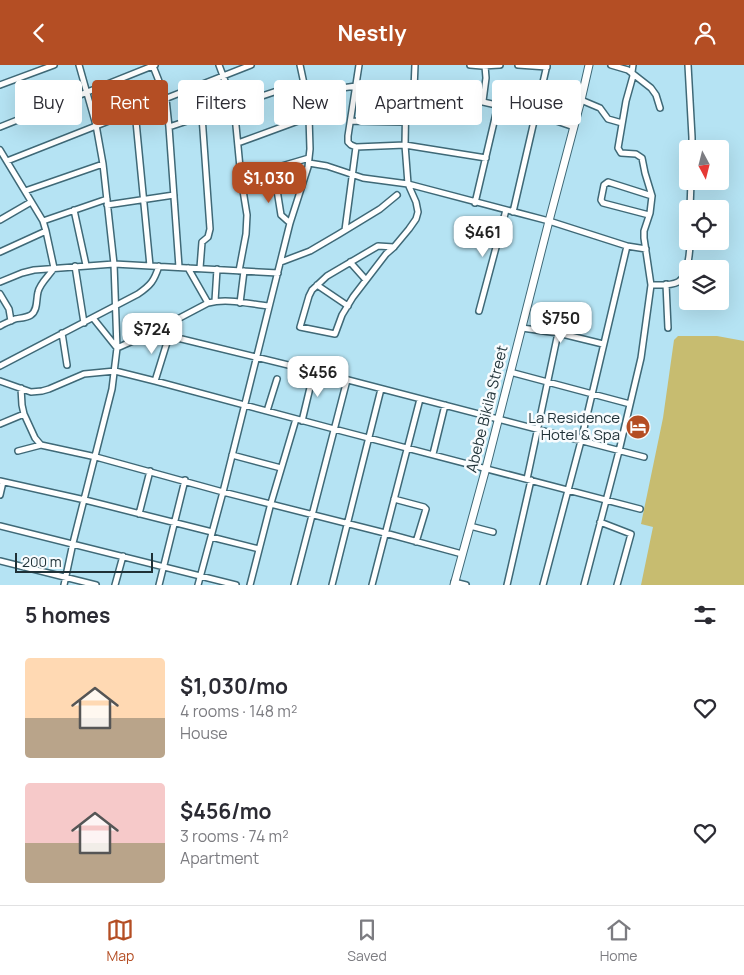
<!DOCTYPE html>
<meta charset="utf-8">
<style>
body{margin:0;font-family:Manrope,sans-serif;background:#f2f2f3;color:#2b2b33;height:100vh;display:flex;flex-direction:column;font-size:19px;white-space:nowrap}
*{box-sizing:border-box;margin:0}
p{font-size:16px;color:#7c7c81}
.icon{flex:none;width:28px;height:28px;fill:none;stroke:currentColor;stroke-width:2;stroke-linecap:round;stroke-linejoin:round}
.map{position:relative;height:520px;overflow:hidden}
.details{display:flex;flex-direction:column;background:#fff;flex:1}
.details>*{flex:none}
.guide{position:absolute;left:15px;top:15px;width:715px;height:45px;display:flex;gap:10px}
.needle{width:32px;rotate:173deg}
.controls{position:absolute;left:679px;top:75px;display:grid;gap:10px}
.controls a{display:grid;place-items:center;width:50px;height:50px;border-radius:5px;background:#fff;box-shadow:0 5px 20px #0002;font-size:25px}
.scale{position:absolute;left:15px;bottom:12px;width:138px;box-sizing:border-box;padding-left:5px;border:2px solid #1f3137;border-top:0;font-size:14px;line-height:18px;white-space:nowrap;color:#1f3137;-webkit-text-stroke:4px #f8fcfe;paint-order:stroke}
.price{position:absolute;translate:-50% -42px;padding:0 11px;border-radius:10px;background:#fff;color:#222;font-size:16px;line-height:32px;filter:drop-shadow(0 1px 2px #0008)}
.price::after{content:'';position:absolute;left:50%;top:30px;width:15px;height:11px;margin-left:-8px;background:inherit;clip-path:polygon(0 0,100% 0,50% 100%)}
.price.current{background:#b44e24;color:#fff}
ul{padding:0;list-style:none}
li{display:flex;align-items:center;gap:15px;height:125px;padding:0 25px}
li span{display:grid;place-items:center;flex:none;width:140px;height:100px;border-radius:5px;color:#555}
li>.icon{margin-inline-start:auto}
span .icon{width:60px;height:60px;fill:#fffc;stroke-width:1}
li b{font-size:21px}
h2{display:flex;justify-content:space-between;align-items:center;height:60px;padding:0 25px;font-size:21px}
.chip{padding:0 18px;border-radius:5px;background:#fff;box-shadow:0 5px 20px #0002;font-size:18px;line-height:45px}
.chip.current{background:#b44e24;color:#fff}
header{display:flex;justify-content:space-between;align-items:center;height:65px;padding:0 25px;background:#b44e24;color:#fff;font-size:22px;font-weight:700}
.tabs{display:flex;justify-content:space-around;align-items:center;height:70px;border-top:1px solid #e1e1e2;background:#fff;font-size:14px;color:#7c7c81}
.tabs a{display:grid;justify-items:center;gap:2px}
.tabs .current{color:#b44e24}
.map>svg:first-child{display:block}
</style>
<header><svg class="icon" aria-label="back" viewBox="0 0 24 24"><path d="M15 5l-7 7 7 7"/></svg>Nestly<svg class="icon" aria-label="person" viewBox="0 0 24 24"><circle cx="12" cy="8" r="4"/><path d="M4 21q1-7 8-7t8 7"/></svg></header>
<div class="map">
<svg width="744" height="520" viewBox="0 0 744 520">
<rect width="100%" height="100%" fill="#b5e3f3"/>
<!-- green -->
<path fill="#c7bc70" d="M678,271H717L744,276V520H641L653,462L641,459L663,353L674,275Z"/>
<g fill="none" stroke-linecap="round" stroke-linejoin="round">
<defs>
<path id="minor" d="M219,0L234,40L241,113L247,150L246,169L239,206
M359,0L348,71V77L351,80L356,82L405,80L486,93
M470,0L482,1L500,0
M518,0L547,2
M611,0L628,5L651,23L656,30L660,43
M688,0L692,72V84
M153,1L166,34L169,62L179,202
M0,20L54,0
M414,24L415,0
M306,28L356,21L414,24L439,27L536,49L574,62
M581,35L600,43L608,54L622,58
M483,36L486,13L485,1
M135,46L150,201
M351,56L405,57
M0,62L155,0
M169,62L304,17
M238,78L309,52
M0,85L43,156L46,166L54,203C49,211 40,218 38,227C36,235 38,245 31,250C26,253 20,253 15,254C10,256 5,258 0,261
M7,96L251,0
M309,98L327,101L363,113L408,119L549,156L627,181L646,184
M270,105L277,125L281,150L290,158
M241,113L309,93
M25,126L103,99
M475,138L498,40
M107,140L174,130
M690,144L691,116
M74,145L86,200
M513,147L547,0
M649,150L603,138L601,135L604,120L608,117L652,131
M0,155L31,137
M43,156L107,134
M345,165L356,82
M394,182L378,181L327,211L312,225L309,231L300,262L335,269L342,250L353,232L386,189L394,182L409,164L416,154L418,147L416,137L408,119L405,80L406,25
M0,187L46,166
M281,197L310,186L339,169L380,144L397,130
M350,197L366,215
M75,201L84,258
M188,203L208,238
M200,203L202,177L208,172L210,164L202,51
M0,217L22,208L34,205L114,199L278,208
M666,219L668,263
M317,220L348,241
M651,220C659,220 671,221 678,217C688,212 690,186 690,176
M0,229L9,244L11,256
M215,236L217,204
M240,238L244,206
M479,246L506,145
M93,253L117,283L153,267L329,310L644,392
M522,263L558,268L603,279
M153,267L208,238C228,233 249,239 269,241
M62,268L67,300
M0,301L138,229C151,220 154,216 159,201
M510,307L630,339
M0,316L31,327L42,326L49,324L84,309L115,306L155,316L334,364L640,444
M155,316L169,271
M21,323L22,340L24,349L35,373L41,380L96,392L223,427L385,468L462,489
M267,346L277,314
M302,356L314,306
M0,359L24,349
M18,386L41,380
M433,389L445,340
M232,390L281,403
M527,414L558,268
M0,416L85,435L212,467
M0,430L3,417
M394,434L424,442L426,444L416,477
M139,449L150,406
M600,457L631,469L617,520
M0,461L236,520
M470,461L493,467
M211,472L259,484
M0,496L96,520
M454,517L466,520
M64,520L73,478L112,324L117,283L114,199L103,99L96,60L79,0
M115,520L123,491
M159,520L185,415
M198,520L223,427L290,158L308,102L310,84L309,52L306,28L300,0
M250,520L271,438L296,354
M294,520L347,315
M332,520L381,324
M372,520L420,334
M507,520L531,415
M543,520L581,376L627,181
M584,520L619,386L641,293L651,220L644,173V166L650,148L652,131L645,108L642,93L636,89L621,88L618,83L626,36L633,11L632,7L633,0"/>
<path id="major" d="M454,520L486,403L549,156L581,35L589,0"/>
</defs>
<!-- minor casing -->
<use href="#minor" stroke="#3f6977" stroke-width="8"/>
<!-- major casing -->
<use href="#major" stroke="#3f6977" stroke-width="9"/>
<!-- minor -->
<use href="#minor" stroke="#fff" stroke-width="5"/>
<!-- major -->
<use href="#major" stroke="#fff" stroke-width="7"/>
</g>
<!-- icons -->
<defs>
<symbol id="hotel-disc" viewBox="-11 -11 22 22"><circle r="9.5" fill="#b44e24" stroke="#f8fcfe"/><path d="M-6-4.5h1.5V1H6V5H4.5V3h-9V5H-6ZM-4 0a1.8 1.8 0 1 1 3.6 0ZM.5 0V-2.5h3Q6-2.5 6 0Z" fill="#fff"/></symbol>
</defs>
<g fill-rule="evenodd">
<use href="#hotel-disc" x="624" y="348" width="28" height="28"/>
</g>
<g text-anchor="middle" stroke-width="5" stroke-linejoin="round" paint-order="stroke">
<!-- street labels -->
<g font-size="15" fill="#1f3137" stroke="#f8fcfe">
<text transform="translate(487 344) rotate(-76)" y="5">Abebe Bikila Street</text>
</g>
<!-- poi labels -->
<g font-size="15" fill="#1f3137" stroke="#f8fcfe" text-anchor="end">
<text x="620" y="358">La Residence<tspan x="620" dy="17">Hotel &amp; Spa</tspan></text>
</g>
</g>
</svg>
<div class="controls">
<a><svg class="needle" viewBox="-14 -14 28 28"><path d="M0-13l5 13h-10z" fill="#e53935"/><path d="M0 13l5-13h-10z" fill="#7c7c81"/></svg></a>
<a><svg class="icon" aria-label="locate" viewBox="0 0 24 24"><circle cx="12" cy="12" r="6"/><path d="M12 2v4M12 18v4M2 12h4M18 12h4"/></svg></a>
<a><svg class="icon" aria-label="layers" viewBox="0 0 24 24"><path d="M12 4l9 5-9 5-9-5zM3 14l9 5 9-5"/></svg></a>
</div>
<div class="scale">200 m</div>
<b class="price current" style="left:269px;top:139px">$1,030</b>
<b class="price" style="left:483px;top:193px">$461</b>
<b class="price" style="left:561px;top:279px">$750</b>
<b class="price" style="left:152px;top:290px">$724</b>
<b class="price" style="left:318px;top:333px">$456</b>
<div class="guide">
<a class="chip">Buy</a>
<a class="chip current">Rent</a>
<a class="chip">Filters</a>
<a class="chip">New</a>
<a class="chip">Apartment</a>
<a class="chip">House</a>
</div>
</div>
<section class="details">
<h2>5 homes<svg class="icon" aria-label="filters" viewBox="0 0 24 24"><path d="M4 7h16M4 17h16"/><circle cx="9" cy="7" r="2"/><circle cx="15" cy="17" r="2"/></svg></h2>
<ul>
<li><span style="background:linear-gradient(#ffd9b3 60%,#b9a48a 0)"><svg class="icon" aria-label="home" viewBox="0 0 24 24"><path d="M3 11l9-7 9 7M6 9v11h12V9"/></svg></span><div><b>$1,030/mo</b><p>4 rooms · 148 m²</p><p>House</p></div><svg class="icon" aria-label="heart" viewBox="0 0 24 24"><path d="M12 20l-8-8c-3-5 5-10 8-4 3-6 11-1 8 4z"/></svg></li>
<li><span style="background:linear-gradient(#f6c9c9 60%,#b9a48a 0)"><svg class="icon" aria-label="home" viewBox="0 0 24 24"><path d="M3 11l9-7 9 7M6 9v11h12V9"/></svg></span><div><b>$456/mo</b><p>3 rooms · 74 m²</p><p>Apartment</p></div><svg class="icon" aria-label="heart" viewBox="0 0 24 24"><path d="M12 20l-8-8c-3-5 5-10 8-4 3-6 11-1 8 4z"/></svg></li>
</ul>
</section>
<nav class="tabs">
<a class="current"><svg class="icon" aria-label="map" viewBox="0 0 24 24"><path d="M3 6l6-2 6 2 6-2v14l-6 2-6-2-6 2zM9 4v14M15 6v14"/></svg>Map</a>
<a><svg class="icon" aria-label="saved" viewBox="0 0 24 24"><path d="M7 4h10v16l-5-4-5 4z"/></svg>Saved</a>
<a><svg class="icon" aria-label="home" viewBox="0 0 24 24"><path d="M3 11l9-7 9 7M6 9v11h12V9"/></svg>Home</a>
</nav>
